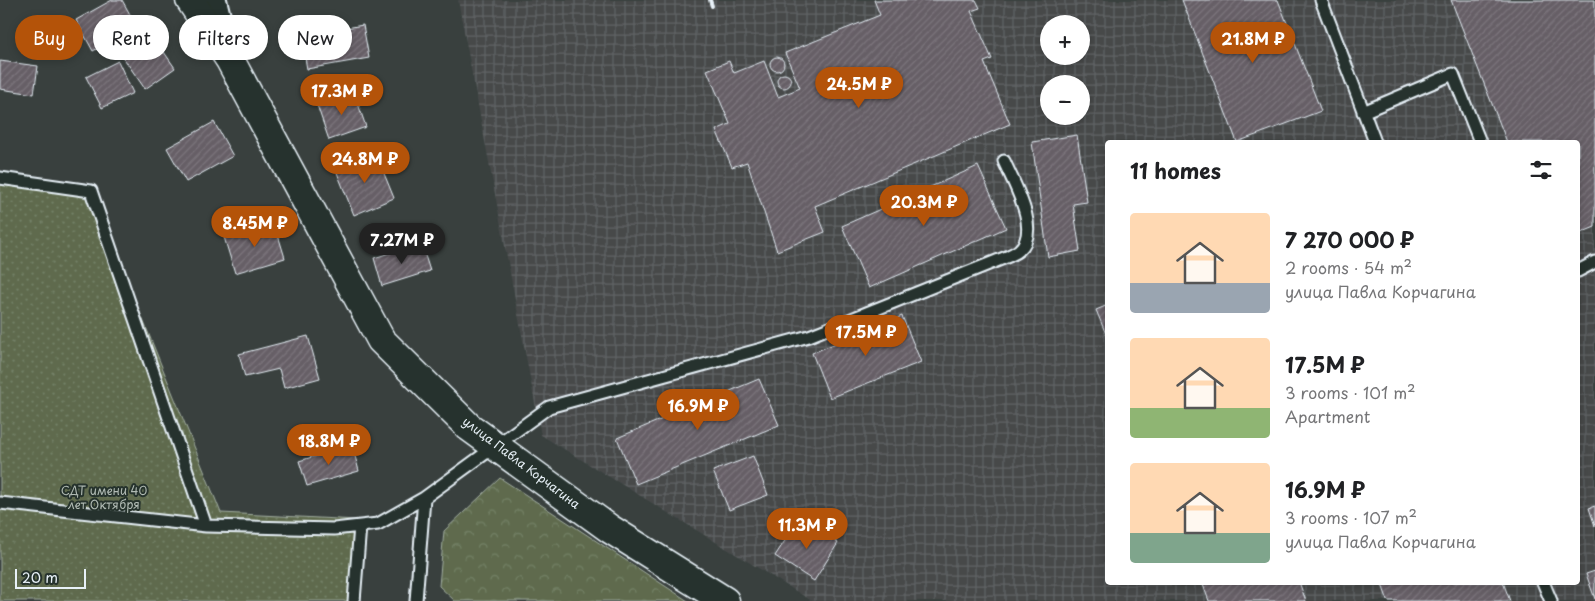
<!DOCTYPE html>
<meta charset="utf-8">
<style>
body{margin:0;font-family:"Playpen Sans",sans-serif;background:#f6f6f6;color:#202124;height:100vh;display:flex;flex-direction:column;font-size:19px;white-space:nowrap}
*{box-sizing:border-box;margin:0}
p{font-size:16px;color:#757577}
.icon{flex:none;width:28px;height:28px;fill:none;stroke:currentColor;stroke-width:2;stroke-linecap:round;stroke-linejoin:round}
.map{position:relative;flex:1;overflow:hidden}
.panel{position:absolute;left:1105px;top:140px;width:475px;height:445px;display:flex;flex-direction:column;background:#fff;border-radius:5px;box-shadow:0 2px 8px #0003}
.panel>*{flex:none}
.banner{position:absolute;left:15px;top:15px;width:475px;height:45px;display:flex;gap:10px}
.tools{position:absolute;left:1040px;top:15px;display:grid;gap:10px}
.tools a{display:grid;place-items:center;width:50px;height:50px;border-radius:50%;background:#fff;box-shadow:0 2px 8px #0003;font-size:25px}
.scale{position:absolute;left:15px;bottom:12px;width:71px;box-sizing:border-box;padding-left:5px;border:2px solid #e8f1f8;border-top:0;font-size:14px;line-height:18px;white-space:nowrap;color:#e8f1f8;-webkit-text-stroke:4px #26332d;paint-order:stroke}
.price{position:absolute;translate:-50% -42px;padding:0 11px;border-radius:18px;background:#b45309;color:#fff;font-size:16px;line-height:32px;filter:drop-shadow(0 1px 2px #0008)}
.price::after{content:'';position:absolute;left:50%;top:30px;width:15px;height:11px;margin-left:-8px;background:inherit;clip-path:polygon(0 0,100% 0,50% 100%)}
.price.on{background:#222;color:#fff}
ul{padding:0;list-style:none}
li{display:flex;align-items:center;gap:15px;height:125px;padding:0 25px}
li span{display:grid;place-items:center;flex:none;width:140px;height:100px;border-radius:5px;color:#555}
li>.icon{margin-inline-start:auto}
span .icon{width:60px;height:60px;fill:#fffc;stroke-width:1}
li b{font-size:21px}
h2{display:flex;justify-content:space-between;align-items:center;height:60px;padding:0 25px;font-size:21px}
.chip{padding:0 18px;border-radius:22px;background:#fff;box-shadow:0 2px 8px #0003;font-size:18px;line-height:45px}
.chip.on{background:#b45309;color:#fff}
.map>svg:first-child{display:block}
</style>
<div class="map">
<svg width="1595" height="601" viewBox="0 0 1595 601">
<defs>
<pattern id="industrial-grid" width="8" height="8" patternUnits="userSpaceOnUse" patternTransform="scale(1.25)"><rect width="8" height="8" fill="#46494a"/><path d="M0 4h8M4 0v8" fill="none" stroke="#616465"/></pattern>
<pattern id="forest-crowns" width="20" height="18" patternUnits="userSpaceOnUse" patternTransform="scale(1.25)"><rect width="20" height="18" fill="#5e6b4d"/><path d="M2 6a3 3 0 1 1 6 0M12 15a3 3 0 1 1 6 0" fill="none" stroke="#758167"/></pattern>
<pattern id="park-dots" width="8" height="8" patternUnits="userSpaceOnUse" patternTransform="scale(1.25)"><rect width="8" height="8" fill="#5e6b4d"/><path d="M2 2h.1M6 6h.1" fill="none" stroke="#758167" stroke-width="1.8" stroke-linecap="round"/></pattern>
<pattern id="building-hatch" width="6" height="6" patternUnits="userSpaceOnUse" patternTransform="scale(1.25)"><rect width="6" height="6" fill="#665e66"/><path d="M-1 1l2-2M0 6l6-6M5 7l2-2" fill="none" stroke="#7c767d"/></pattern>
</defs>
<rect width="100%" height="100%" fill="#39403e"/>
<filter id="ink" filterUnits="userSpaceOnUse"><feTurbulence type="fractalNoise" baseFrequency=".02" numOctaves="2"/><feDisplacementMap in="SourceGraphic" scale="10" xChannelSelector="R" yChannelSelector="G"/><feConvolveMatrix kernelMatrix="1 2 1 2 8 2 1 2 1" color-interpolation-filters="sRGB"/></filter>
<g filter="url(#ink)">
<!-- industrial -->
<path fill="url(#industrial-grid)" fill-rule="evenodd" d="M458,0H1595V601H1163L1162,600L1159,601H812L541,435ZM1049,24H1081V56H1049ZM1049,84H1081V116H1049ZM1108,142H1578V582H1108Z"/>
<!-- forest -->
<path fill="url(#forest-crowns)" stroke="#a3aea2" d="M500,478L688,601H455L439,586L444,531Z"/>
<!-- park -->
<path fill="url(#park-dots)" stroke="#a3aea2" d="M0,178L91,191L221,513L358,520L351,601H0Z"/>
<!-- building -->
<path fill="url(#building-hatch)" stroke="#e8f1f8" d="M112,0H122L137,27L93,51L76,20Z
M874,0H976L980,8L971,11L992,59L984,62L1010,124L815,206L825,232L777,251L747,162L732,167L716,130L730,124L707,70L729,61L734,73L764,61L778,97L800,88L785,53L880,15Z
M1182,0H1278L1321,111L1237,142Z
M1451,0H1595V227L1578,234V142H1507Z
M363,25L369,58L307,69L301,36Z
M146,26L175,68L145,89L116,47Z
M770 64a7 7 0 1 1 14 0a7 7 0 1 1-14 0Z
M0,61L38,66L34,94L0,89Z
M118,61L133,93L102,108L86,77Z
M777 81a7 7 0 1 1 14 0a7 7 0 1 1-14 0Z
M354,92L366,127L329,140L317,105Z
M214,122L233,156L186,182L167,148Z
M1077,135L1087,202L1073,204L1080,251L1048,257L1032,142Z
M376,154L394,198L354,215L336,170Z
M978,166L1006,228L869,288L842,226Z
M274,222L285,258L235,273L224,237Z
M421,243L430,271L382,286L374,258Z
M1108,305V339L1096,310Z
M902,316L921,362L830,398L812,353Z
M308,336L320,378L284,388L279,369L245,377L239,354Z
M759,379L779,425L636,484L617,438Z
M352,445L359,471L307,486L299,461Z
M753,456L768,495L729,510L713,471Z
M1595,506V526L1589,508Z
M799,519L838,543L814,581L775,556Z
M1595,571V599L1586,574Z
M1202,582H1299L1306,601H1209Z
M1381,582H1503L1510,601H1388Z"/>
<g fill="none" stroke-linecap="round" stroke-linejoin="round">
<defs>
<path id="lane" d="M1321,0L1375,142
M1363,112L1453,74L1480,142
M0,178L91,191L206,526
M1578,271L1595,262
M0,503L206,526L334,529L378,524L424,498
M1543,582L1551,601
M354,601L360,526
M416,601L424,498L549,407L809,336L1009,256C1012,254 1016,253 1019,250C1042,231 1013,182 1004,161"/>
<path id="street" d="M215,0L227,49"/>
<path id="secondary" d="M190,0L230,60L381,340L469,427L610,529L725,601"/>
</defs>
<!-- lane casing -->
<use href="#lane" stroke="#e8f1f8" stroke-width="15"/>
<!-- street casing -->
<use href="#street" stroke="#e8f1f8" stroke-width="26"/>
<!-- secondary casing -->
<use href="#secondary" stroke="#e8f1f8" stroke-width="31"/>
<!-- lane -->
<use href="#lane" stroke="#26332d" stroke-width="11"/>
<!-- street -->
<use href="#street" stroke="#26332d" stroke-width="22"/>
<!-- secondary -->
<use href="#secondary" stroke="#26332d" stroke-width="28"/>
<!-- rail -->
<path stroke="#e8f1f8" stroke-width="4" d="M710,0L712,6"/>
</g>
</g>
<g text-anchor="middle" stroke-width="4" stroke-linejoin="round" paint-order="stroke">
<!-- street labels -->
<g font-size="12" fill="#e8f1f8" stroke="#26332d">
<text transform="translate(521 463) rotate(37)" y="4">улица Павла Корчагина</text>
</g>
<!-- park labels -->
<g font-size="12" fill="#b1bbb4" stroke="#26332d">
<text x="104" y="495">СДТ имени 40<tspan x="104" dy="14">лет Октября</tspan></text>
</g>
</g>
</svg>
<div class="tools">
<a>+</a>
<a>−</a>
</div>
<div class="scale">20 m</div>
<b class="price" style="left:1253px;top:64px">21.8M ₽</b>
<b class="price" style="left:859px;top:109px">24.5M ₽</b>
<b class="price" style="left:342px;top:116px">17.3M ₽</b>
<b class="price" style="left:365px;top:184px">24.8M ₽</b>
<b class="price" style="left:924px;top:227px">20.3M ₽</b>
<b class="price" style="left:255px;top:248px">8.45M ₽</b>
<b class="price on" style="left:402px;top:265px">7.27M ₽</b>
<b class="price" style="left:866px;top:357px">17.5M ₽</b>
<b class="price" style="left:698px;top:431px">16.9M ₽</b>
<b class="price" style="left:329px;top:466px">18.8M ₽</b>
<b class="price" style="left:807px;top:550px">11.3M ₽</b>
<div class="banner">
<a class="chip on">Buy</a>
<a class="chip">Rent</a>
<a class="chip">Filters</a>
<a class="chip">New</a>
</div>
<section class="panel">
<h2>11 homes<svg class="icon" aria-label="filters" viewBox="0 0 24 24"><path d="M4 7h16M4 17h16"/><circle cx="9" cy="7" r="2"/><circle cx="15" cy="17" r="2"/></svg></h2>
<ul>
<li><span style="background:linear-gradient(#ffd9b3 70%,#9aa5b1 0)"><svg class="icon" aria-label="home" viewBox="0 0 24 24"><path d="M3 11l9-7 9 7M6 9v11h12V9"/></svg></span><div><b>7 270 000 ₽</b><p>2 rooms · 54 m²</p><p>улица Павла Корчагина</p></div></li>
<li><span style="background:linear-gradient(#ffd9b3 70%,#8fb573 0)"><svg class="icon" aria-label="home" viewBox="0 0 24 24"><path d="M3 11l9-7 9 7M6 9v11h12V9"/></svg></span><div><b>17.5M ₽</b><p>3 rooms · 101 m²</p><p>Apartment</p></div></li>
<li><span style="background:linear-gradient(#ffd9b3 70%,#7fa58c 0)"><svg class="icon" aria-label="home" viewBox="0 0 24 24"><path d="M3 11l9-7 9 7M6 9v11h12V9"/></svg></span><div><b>16.9M ₽</b><p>3 rooms · 107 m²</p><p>улица Павла Корчагина</p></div></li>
</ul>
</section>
</div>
